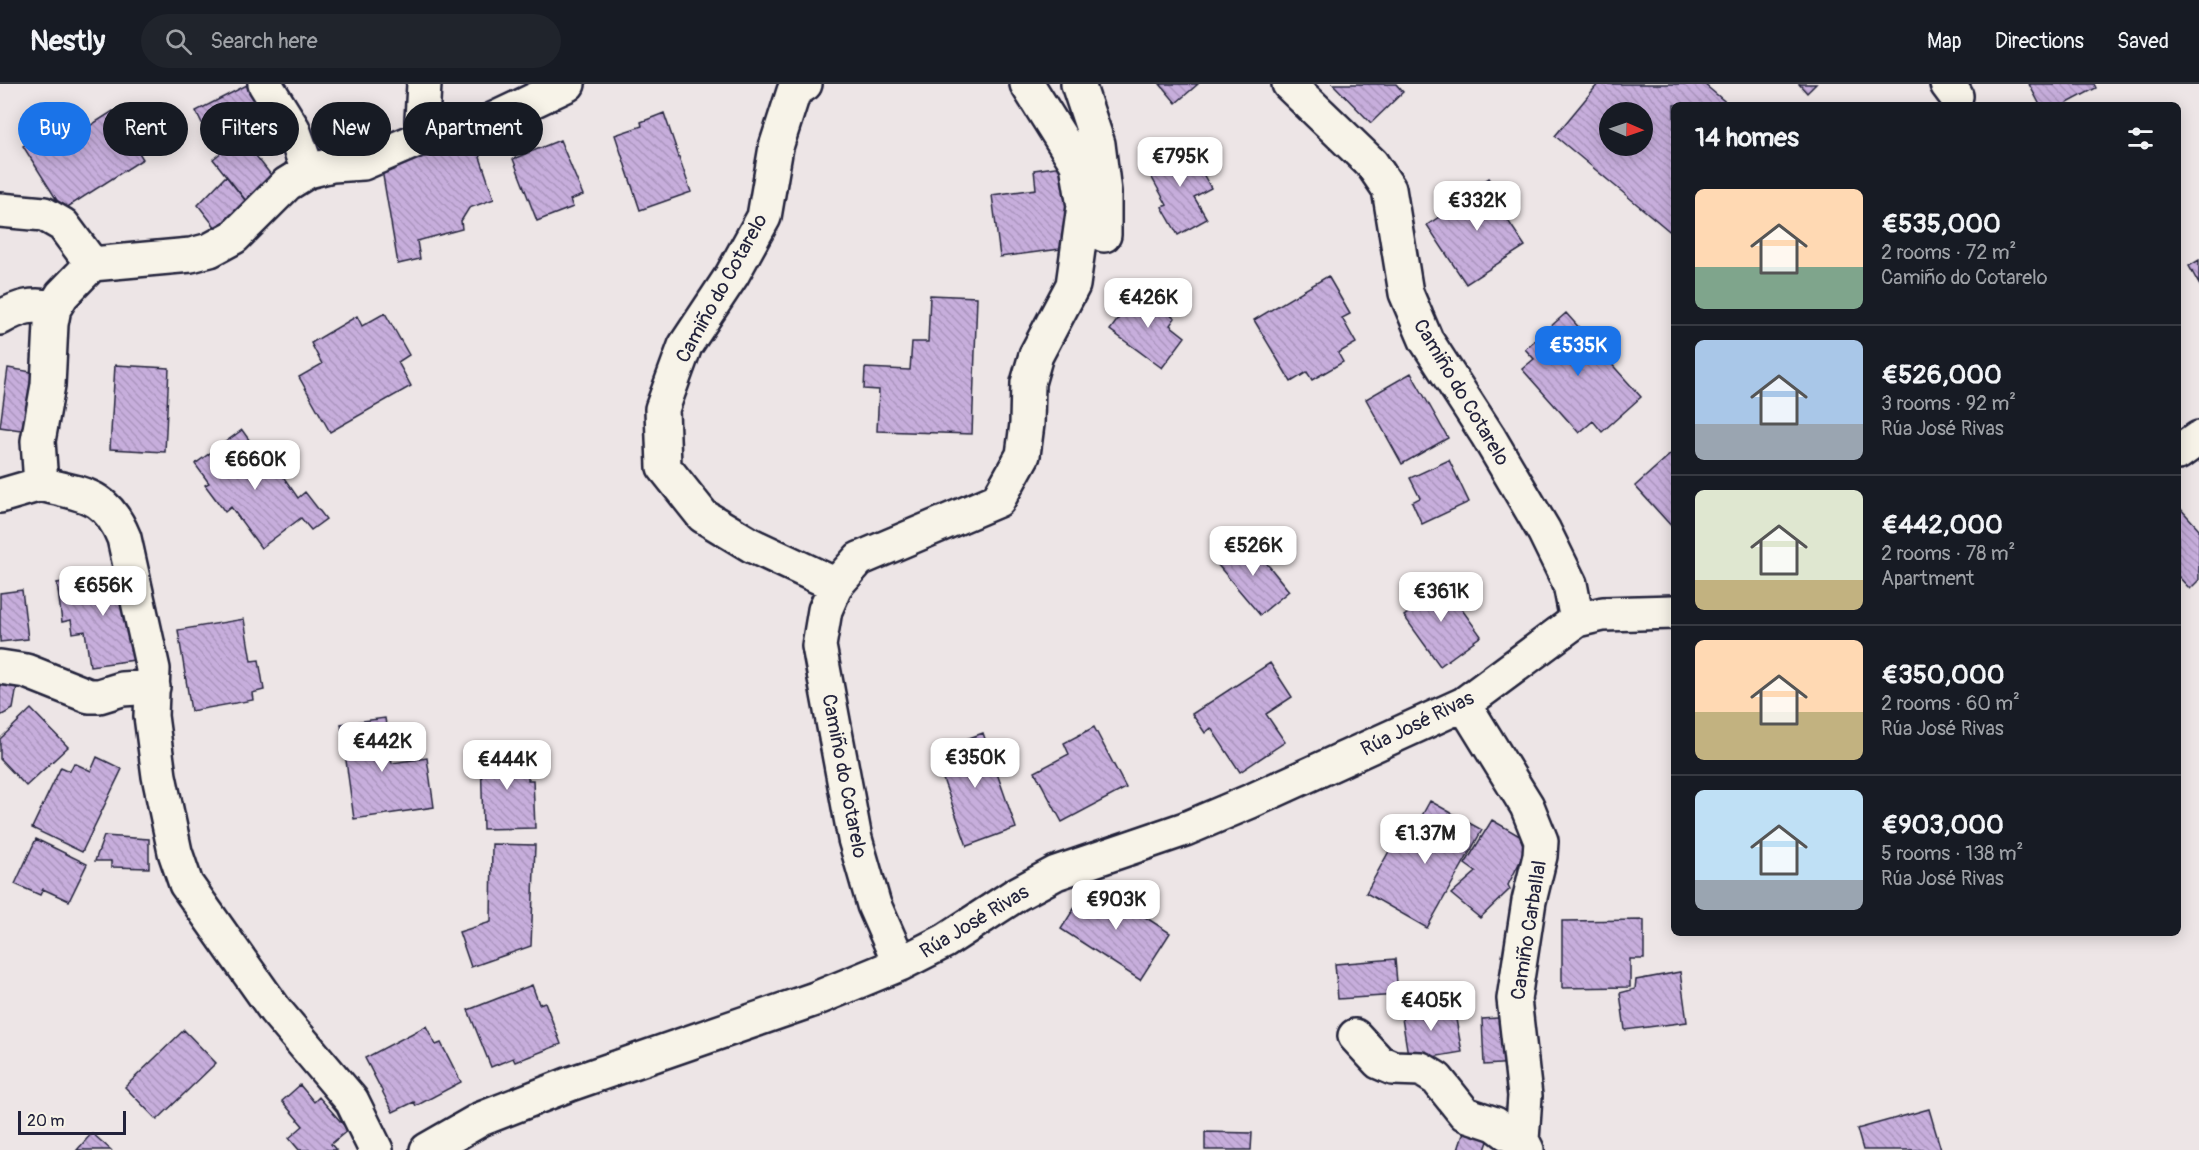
<!DOCTYPE html>
<meta charset="utf-8">
<style>
body{margin:0;font-family:Pangolin,sans-serif;background:#20242c;color:#f1f3f6;height:100vh;display:flex;flex-direction:column;font-size:22px;white-space:nowrap}
*{box-sizing:border-box;margin:0}
p{font-size:20px;color:#9ea1a6}
.icon{flex:none;width:33px;height:33px;fill:none;stroke:currentColor;stroke-width:2;stroke-linecap:round;stroke-linejoin:round}
.map{position:relative;flex:1;overflow:hidden}
.drawer{position:absolute;left:1671px;top:18px;width:510px;height:834px;display:flex;flex-direction:column;background:#171b24;border-radius:9px;box-shadow:0 3px 15px #0003}
.drawer>*{flex:none}
.top-card{position:absolute;left:18px;top:18px;width:570px;height:54px;display:flex;gap:12px}
.needle{width:39px;rotate:92deg}
.tools{position:absolute;left:1599px;top:18px;display:grid;gap:12px}
.tools a{display:grid;place-items:center;width:54px;height:54px;border-radius:50%;background:#171b24;box-shadow:0 3px 15px #0003;font-size:30px}
.scale{position:absolute;left:18px;bottom:15px;width:108px;box-sizing:border-box;padding-left:6px;border:3px solid #22223b;border-top:0;font-size:16px;line-height:21px;white-space:nowrap;color:#22223b;-webkit-text-stroke:4px #f7f3e8;paint-order:stroke}
.price{position:absolute;translate:-50% -51px;padding:0 14px;border-radius:12px;background:#fff;color:#222;font-size:20px;line-height:39px;filter:drop-shadow(0 2px 3px #0008)}
.price::after{content:'';position:absolute;left:50%;top:36px;width:18px;height:14px;margin-left:-9px;background:inherit;clip-path:polygon(0 0,100% 0,50% 100%)}
.price.current{background:#1a73e8;color:#fff}
ul{padding:0;list-style:none}
li{display:flex;align-items:center;gap:18px;height:150px;padding:0 24px}
li+li{border-top:2px solid #363941}
li span{display:grid;place-items:center;flex:none;width:168px;height:120px;border-radius:9px;color:#555}
li>.icon{margin-inline-start:auto}
span .icon{width:72px;height:72px;fill:#fffc;stroke-width:1}
li b{font-size:26px}
h2{display:flex;justify-content:space-between;align-items:center;height:72px;padding:0 24px;font-size:26px}
.chip{padding:0 21px;border-radius:27px;background:#171b24;box-shadow:0 3px 15px #0003;font-size:21px;line-height:54px}
.chip.current{background:#1a73e8;color:#fff}
header{display:flex;align-items:center;gap:36px;box-sizing:border-box;height:84px;padding:0 30px;background:#171b24;border-bottom:2px solid #363941}
header strong{font-size:28px}
nav{display:flex;gap:33px;margin-inline-start:auto;font-size:21px}
.search{width:420px;height:54px;background:#20242c;display:flex;align-items:center;gap:15px;box-sizing:border-box;padding:0 21px;border-radius:33px;color:#9ea1a6;font-size:22px}
.map>svg:first-child{display:block}
</style>
<header>
<strong>Nestly</strong>
<div class="search"><svg class="icon" aria-label="search" viewBox="0 0 24 24"><circle cx="10" cy="10" r="6"/><path d="M15 15l6 6"/></svg>Search here</div>
<nav><a>Map</a><a>Directions</a><a>Saved</a></nav>
</header>
<div class="map">
<svg width="2199" height="1066" viewBox="0 0 2199 1066">
<defs>
<pattern id="building-back-hatch" width="6" height="6" patternUnits="userSpaceOnUse" patternTransform="scale(1.5)"><rect width="6" height="6" fill="#c7aedc"/><path d="M-1 5l2 2M0 0l6 6M5-1l2 2" fill="none" stroke="#ab95be"/></pattern>
</defs>
<rect width="100%" height="100%" fill="#ede5e6"/>
<filter id="ink" filterUnits="userSpaceOnUse"><feTurbulence type="fractalNoise" baseFrequency=".0167" numOctaves="2"/><feDisplacementMap in="SourceGraphic" scale="12" xChannelSelector="R" yChannelSelector="G"/><feConvolveMatrix kernelMatrix="1 2 1 2 8 2 1 2 1" color-interpolation-filters="sRGB"/></filter>
<g filter="url(#ink)">
<!-- building -->
<path fill="url(#building-back-hatch)" stroke="#22223b" stroke-width="1.5" fill-rule="evenodd" d="M249,0L276,34L215,65L196,27Z
M1160,0H1198L1176,19Z
M1333,0H1396L1403,8L1371,39Z
M1598,0H1704L1729,21H1674V151L1555,52ZM1610,28H1642V62H1610Z
M1799,0H1816L1807,9Z
M2029,0H2094L2096,4L2064,21H2040Z
M113,27L143,75L63,126L23,62L53,43L63,59Z
M664,29L691,108L640,126L615,51L642,42L641,38Z
M241,53L275,96L247,118L213,75Z
M474,55L494,115L469,124L461,137L462,145L417,157L420,175L398,180L382,86Z
M560,56L583,111L570,116L573,123L537,137L513,75Z
M1186,60L1211,104L1194,113L1207,135L1178,151L1162,123L1167,121L1146,83Z
M1070,81L1072,145L1068,164L1000,173L992,111L1036,105L1034,86Z
M226,92L248,120L220,149L198,121Z
M1489,94L1509,125L1503,129L1525,162L1466,200L1427,141L1448,127L1446,123Z
M2199,176V200L2189,182Z
M1328,192L1350,230L1342,234L1356,259L1338,269L1343,278L1312,296L1307,288L1291,298L1254,236Z
M1139,206L1175,234L1170,241L1185,253L1162,284L1110,246Z
M930,211L977,213L972,350L877,347L879,306L864,305L865,284L910,286L912,258H928Z
M385,229L409,271L398,278L411,302L330,348L299,293L322,280L311,259L357,232L362,242Z
M1566,229L1641,313L1602,348L1593,337L1579,349L1522,285L1534,275L1525,265Z
M115,281L169,284L165,368L110,365Z
M8,284L44,290L35,348L0,343Z
M1411,289L1448,354L1402,380L1366,315Z
M242,346L275,392L280,388L298,414L305,408L326,435L311,446L301,434L261,464L231,423L225,428L205,401L209,399L195,380Z
M1674,367V445L1635,402Z
M1449,376L1469,418L1422,440L1412,418L1420,414L1410,394Z
M2178,422L2199,445V496L2190,505L2178,492Z
M1247,455L1289,507L1260,531L1217,480Z
M130,488L142,575L90,582L85,547L73,549L71,536L62,538L57,499Z
M1440,495L1481,552L1440,582L1404,532L1412,526L1407,519Z
M22,506L28,555L0,558V509Z
M244,535L251,577L259,576L264,606L252,609L253,616L191,627L178,546Z
M1270,579L1292,613L1266,630L1285,658L1240,688L1211,644L1205,649L1192,630Z
M0,597L17,602L13,625L0,632Z
M31,625L68,663L26,702L0,675V655Z
M385,634L392,679L427,674L434,723L354,735L341,640Z
M1094,643L1126,704L1062,738L1035,688L1069,670L1064,659Z
M983,649L1016,744L967,762L933,667Z
M528,668V696H533L535,744L483,745L481,669Z
M97,673L122,685L82,768L32,744L61,683L70,687L74,679L91,687Z
M1430,717L1482,746L1427,844L1366,809L1398,751L1408,757Z
M1492,736L1530,758L1508,801L1510,805L1480,834L1451,810L1476,788L1465,780Z
M104,752L149,755V784L111,783V777H95Z
M36,755L87,780L69,817L43,805L40,811L15,800Z
M492,760L535,761L531,862L471,883L459,848L491,838Z
M1091,798L1170,849L1140,896L1061,845Z
M1644,836V875H1630V903L1562,904V837Z
M1395,875L1398,911L1338,915L1335,880Z
M1680,888L1687,938L1625,946L1620,909L1635,905L1636,896Z
M532,901L539,920L545,918L561,960L515,978L513,974L491,983L468,926Z
M1453,919L1462,968L1409,977L1401,928Z
M1514,933L1516,979L1484,981L1482,935Z
M426,942L436,961L441,959L461,998L416,1022L414,1018L393,1028L365,974Z
M184,946L216,979L157,1036L125,1003Z
M300,1001L314,1018L319,1013L348,1046L331,1060L336,1066H299L289,1054L303,1042L282,1017Z
M1929,1025L1941,1066H1863L1857,1045Z
M1467,1038L1492,1046L1485,1066H1458Z
M1205,1048L1252,1049L1251,1066H1205Z
M92,1049L111,1066H77Z"/>
<g fill="none" stroke-linecap="round" stroke-linejoin="round">
<defs>
<path id="street" d="M265,0L293,45L308,87
M424,0L422,36L424,53
M805,0L794,7L776,63L764,133L732,191L685,262L662,325L664,383L703,432L751,461L836,501
M1078,0L1098,60L1104,108V151
M1289,0L1372,80L1389,105L1406,209L1426,256L1488,352L1544,447L1570,500L1577,536
M1947,0L1956,12
M0,126L44,130L63,141L92,180
M0,234C19,223 33,219 54,224
M2178,369L2199,354
M0,412L41,400
M0,583L26,587L89,612H99L122,605L153,603
M1464,620L1527,722L1541,757L1540,772L1529,817L1514,915L1525,1012L1522,1056L1527,1066
M900,880L874,821L855,755L819,562L825,526L836,501L859,475L998,416L1023,371L1027,340L1028,299L1036,271L1073,201L1084,122L1077,80L1027,0
M1355,952L1379,978L1393,984L1421,985L1437,995L1465,1030L1495,1040L1507,1049L1522,1056
M376,1066L352,1017L275,926L186,800L175,768L159,692L151,632L153,585L124,454C106,409 83,411 41,400L38,357L48,301L51,240L54,224L62,211L92,180L191,171L210,166L234,153L287,100L308,87L332,81L363,79L424,53L463,50L568,0
M427,1066L481,1035L570,1000L815,915L900,880L945,857L1017,810L1056,789L1185,745L1251,717L1464,620L1577,536L1603,530L1674,528"/>
</defs>
<!-- street casing -->
<use href="#street" stroke="#22223b" stroke-width="38"/>
<!-- street -->
<use href="#street" stroke="#f7f3e8" stroke-width="33"/>
</g>
</g>
<g text-anchor="middle" stroke-width="4.5" stroke-linejoin="round" paint-order="stroke">
<!-- street labels -->
<g font-size="20" fill="#22223b" stroke="#f7f3e8">
<text transform="translate(721 204) rotate(-61)" y="7">Camiño do Cotarelo</text>
<text transform="translate(1462 308) rotate(59)" y="7">Camiño do Cotarelo</text>
<text transform="translate(1417 639) rotate(-26)" y="7">Rúa José Rivas</text>
<text transform="translate(845 692) rotate(79)" y="7">Camiño do Cotarelo</text>
<text transform="translate(974 837) rotate(-31)" y="7">Rúa José Rivas</text>
<text transform="translate(1528 846) rotate(-81)" y="7">Camiño Carballal</text>
</g>
</g>
</svg>
<div class="tools">
<a><svg class="needle" viewBox="-14 -14 28 28"><path d="M0-13l5 13h-10z" fill="#e53935"/><path d="M0 13l5-13h-10z" fill="#9ea1a6"/></svg></a>
</div>
<div class="scale">20 m</div>
<b class="price" style="left:1180px;top:104px">€795K</b>
<b class="price" style="left:1477px;top:148px">€332K</b>
<b class="price" style="left:1148px;top:245px">€426K</b>
<b class="price current" style="left:1578px;top:293px">€535K</b>
<b class="price" style="left:255px;top:407px">€660K</b>
<b class="price" style="left:1253px;top:493px">€526K</b>
<b class="price" style="left:103px;top:533px">€656K</b>
<b class="price" style="left:1441px;top:539px">€361K</b>
<b class="price" style="left:382px;top:689px">€442K</b>
<b class="price" style="left:975px;top:705px">€350K</b>
<b class="price" style="left:507px;top:707px">€444K</b>
<b class="price" style="left:1425px;top:781px">€1.37M</b>
<b class="price" style="left:1116px;top:847px">€903K</b>
<b class="price" style="left:1431px;top:948px">€405K</b>
<div class="top-card">
<a class="chip current">Buy</a>
<a class="chip">Rent</a>
<a class="chip">Filters</a>
<a class="chip">New</a>
<a class="chip">Apartment</a>
</div>
<section class="drawer">
<h2>14 homes<svg class="icon" aria-label="filters" viewBox="0 0 24 24"><path d="M4 7h16M4 17h16"/><circle cx="9" cy="7" r="2"/><circle cx="15" cy="17" r="2"/></svg></h2>
<ul>
<li><span style="background:linear-gradient(#ffd9b3 65%,#7fa58c 0)"><svg class="icon" aria-label="home" viewBox="0 0 24 24"><path d="M3 11l9-7 9 7M6 9v11h12V9"/></svg></span><div><b>€535,000</b><p>2 rooms · 72 m²</p><p>Camiño do Cotarelo</p></div></li>
<li><span style="background:linear-gradient(#a9c7e8 70%,#9aa5b1 0)"><svg class="icon" aria-label="home" viewBox="0 0 24 24"><path d="M3 11l9-7 9 7M6 9v11h12V9"/></svg></span><div><b>€526,000</b><p>3 rooms · 92 m²</p><p>Rúa José Rivas</p></div></li>
<li><span style="background:linear-gradient(#dfe7d0 75%,#c2b280 0)"><svg class="icon" aria-label="home" viewBox="0 0 24 24"><path d="M3 11l9-7 9 7M6 9v11h12V9"/></svg></span><div><b>€442,000</b><p>2 rooms · 78 m²</p><p>Apartment</p></div></li>
<li><span style="background:linear-gradient(#ffd9b3 60%,#c2b280 0)"><svg class="icon" aria-label="home" viewBox="0 0 24 24"><path d="M3 11l9-7 9 7M6 9v11h12V9"/></svg></span><div><b>€350,000</b><p>2 rooms · 60 m²</p><p>Rúa José Rivas</p></div></li>
<li><span style="background:linear-gradient(#bfe0f5 75%,#9aa5b1 0)"><svg class="icon" aria-label="home" viewBox="0 0 24 24"><path d="M3 11l9-7 9 7M6 9v11h12V9"/></svg></span><div><b>€903,000</b><p>5 rooms · 138 m²</p><p>Rúa José Rivas</p></div></li>
</ul>
</section>
</div>
